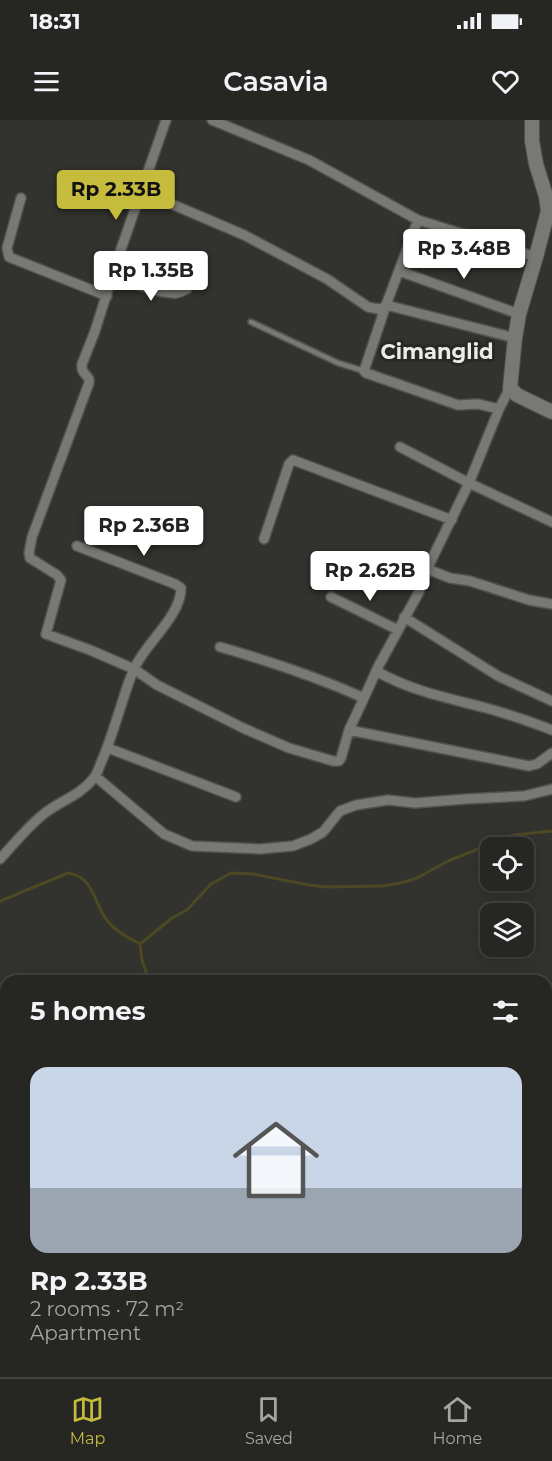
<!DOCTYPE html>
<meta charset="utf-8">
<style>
body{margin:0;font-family:Montserrat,sans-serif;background:#32322f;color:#f1f3f6;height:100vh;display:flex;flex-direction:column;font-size:22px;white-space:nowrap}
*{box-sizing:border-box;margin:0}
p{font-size:20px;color:#a4a5a5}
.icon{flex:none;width:33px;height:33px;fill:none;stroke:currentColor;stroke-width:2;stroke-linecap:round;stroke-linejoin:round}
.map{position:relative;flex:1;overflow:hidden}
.sheet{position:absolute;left:0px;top:855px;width:552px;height:402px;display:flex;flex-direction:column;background:#262622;border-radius:18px 18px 0 0;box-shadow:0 3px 15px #0003,0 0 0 2px #424340}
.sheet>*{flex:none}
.buttons{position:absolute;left:480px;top:717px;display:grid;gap:12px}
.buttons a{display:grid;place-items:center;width:54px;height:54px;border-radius:12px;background:#262622;box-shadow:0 3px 15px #0003,0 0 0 2px #424340;font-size:30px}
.price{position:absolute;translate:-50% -51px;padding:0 14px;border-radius:6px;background:#fff;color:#222;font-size:20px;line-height:39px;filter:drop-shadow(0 2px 3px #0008)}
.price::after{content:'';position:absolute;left:50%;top:36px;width:18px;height:14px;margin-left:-9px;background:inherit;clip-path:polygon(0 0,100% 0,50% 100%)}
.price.active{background:#c5bc3d;color:#111}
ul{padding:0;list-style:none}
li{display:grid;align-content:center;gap:12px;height:318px;padding:0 30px}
li span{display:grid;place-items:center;height:186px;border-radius:18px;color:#555}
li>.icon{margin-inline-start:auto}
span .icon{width:108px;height:108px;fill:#fffc;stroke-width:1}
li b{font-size:26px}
h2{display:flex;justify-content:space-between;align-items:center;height:72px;padding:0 30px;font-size:26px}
.status{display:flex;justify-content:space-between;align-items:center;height:42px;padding:0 30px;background:#262622;direction:ltr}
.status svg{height:16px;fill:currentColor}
header{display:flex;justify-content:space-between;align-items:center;height:78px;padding:0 30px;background:#262622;font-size:27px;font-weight:600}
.tabs{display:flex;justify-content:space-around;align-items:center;height:84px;border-top:2px solid #424340;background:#262622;font-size:16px;color:#a4a5a5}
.tabs a{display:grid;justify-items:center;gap:3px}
.tabs .active{color:#c5bc3d}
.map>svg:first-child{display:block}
</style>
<div class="status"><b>18:31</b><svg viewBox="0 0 49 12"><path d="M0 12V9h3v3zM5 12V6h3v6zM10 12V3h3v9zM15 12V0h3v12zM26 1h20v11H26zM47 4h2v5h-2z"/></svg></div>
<header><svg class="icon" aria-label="menu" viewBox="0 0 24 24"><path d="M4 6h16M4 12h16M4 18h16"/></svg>Casavia<svg class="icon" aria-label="heart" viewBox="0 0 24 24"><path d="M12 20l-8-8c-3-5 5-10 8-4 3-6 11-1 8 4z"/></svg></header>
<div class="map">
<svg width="552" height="1257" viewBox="0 0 552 1257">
<rect width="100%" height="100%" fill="#32322e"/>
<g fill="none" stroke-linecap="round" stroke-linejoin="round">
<!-- stream -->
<path stroke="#4c4923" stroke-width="3" d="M0,781L68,753C94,757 93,781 106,799C115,811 127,817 140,824
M149,861L142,840L140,824L172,798L187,790L211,764L231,753L253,754L309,765L326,767L382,766L401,763L417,758L448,741L513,715L552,711
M0,1131L6,1122"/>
<defs>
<path id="lane" d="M251,202L338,243L364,251"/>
<path id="street" d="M166,0L120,132L95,211L82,244C81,252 85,253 89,259V263L32,417L29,433L30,438L57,455L61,460L46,514L90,530L134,549L157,565L243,608L289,628L333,641H339L341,638L349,610L364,578L378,547L419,472L427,449L469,363L499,289L510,268
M212,0L309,40L418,100L536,137
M141,71L244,115L327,159L368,187L378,189L383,188L386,185L515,218
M21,78L7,128L9,137L107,176
M418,100L386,185L364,251L366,253L458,285L478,284L499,289
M399,151L519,194
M113,156C132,162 153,172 173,173C178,174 182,171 187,169
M400,327L469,363L552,402
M264,419L289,344L293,340L452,400
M427,449L450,458L470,461L529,480L552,484
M331,477L398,510
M404,497L498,556L552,581
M220,527C269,541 317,557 364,578
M376,551C411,571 448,578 486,588C508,594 531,602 552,610
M349,610L529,646L537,644L552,633
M108,628L236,677
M95,656L164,714L192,726L260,729L293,726L311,719L323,712L340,691L356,685L388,680L415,683L466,679L524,676L552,669
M0,739C15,723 28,706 45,693C62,680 79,676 94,658C98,653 100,644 103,638C115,609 122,579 133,551C144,524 181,497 181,468L175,464L77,426
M0,899L6,902
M0,1025H6
M220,1251L231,1257
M510,1251L523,1257
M430,1257L431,1251"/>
<path id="secondary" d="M532,0V21L536,44L546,76L548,91L536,137L519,194L515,218L510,268L517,275L552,292
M546,1030L552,1023
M546,1214L552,1216"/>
</defs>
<!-- lane casing -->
<use href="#lane" stroke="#51514e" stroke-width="8"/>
<!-- street casing -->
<use href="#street" stroke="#51514e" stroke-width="12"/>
<!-- secondary casing -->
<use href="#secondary" stroke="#51514e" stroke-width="16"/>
<!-- lane -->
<use href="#lane" stroke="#787874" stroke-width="4.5"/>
<!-- street -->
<use href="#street" stroke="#787874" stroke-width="9"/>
<!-- secondary -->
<use href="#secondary" stroke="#787874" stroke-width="14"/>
</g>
<g text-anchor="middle" stroke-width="6" stroke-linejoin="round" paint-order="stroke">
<!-- quarter labels -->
<g font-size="21" font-weight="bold" fill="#ecece9" stroke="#282825">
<text x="437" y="239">Cimanglid</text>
</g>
</g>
</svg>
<div class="buttons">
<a><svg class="icon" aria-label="locate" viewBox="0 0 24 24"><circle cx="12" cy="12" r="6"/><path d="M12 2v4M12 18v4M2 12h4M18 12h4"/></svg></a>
<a><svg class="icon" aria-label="layers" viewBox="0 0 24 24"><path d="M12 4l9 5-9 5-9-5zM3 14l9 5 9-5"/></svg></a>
</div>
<b class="price active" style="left:116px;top:101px">Rp 2.33B</b>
<b class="price" style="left:464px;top:160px">Rp 3.48B</b>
<b class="price" style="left:151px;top:182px">Rp 1.35B</b>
<b class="price" style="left:144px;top:437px">Rp 2.36B</b>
<b class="price" style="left:370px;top:482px">Rp 2.62B</b>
<section class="sheet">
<h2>5 homes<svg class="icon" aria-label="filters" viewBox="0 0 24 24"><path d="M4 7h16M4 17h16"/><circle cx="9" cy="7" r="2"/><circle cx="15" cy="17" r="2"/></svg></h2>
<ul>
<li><span style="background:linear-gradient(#c9d6e8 65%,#9aa5b1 0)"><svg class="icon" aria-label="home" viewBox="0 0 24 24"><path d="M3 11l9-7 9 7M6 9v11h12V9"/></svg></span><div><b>Rp 2.33B</b><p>2 rooms · 72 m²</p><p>Apartment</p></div></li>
</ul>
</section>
</div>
<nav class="tabs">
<a class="active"><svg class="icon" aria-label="map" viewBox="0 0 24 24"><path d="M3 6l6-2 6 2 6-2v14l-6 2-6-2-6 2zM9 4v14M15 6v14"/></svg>Map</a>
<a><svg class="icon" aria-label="saved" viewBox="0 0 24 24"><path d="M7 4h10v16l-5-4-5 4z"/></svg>Saved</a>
<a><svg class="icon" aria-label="home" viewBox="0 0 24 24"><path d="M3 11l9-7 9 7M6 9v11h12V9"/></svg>Home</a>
</nav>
